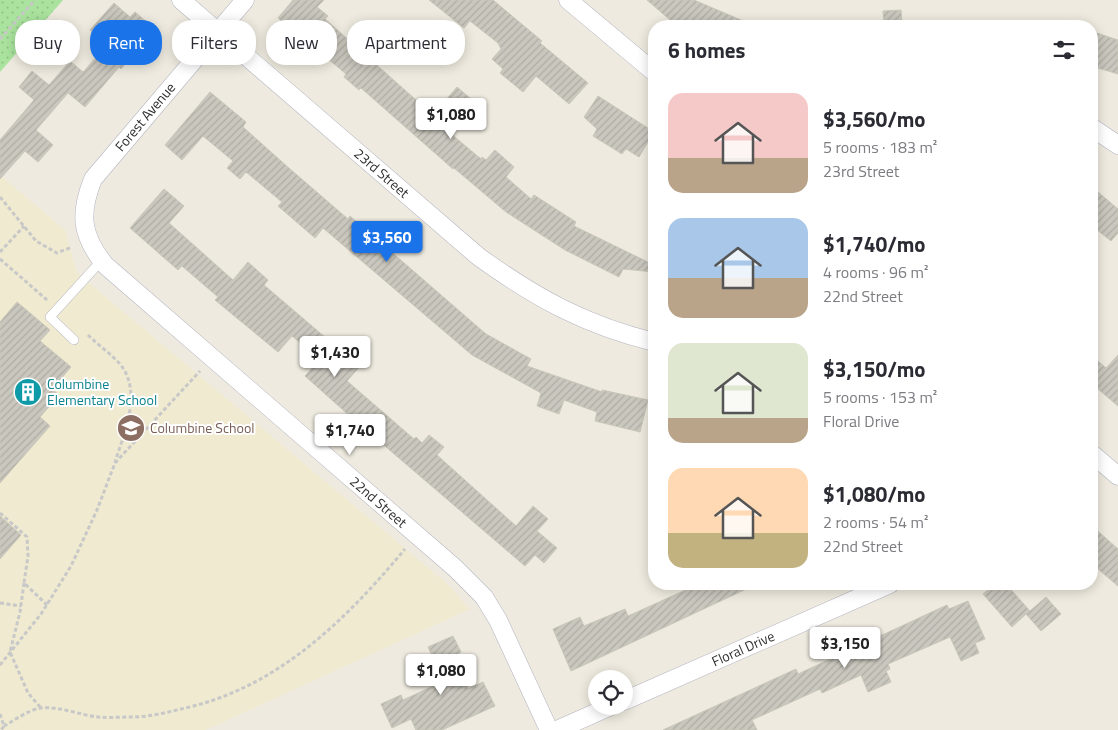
<!DOCTYPE html>
<meta charset="utf-8">
<style>
body{margin:0;font-family:"Titillium Web",sans-serif;background:#f2f2f3;color:#2b2b33;height:100vh;display:flex;flex-direction:column;font-size:19px;white-space:nowrap}
*{box-sizing:border-box;margin:0}
p{font-size:16px;color:#7c7c81}
.icon{flex:none;width:28px;height:28px;fill:none;stroke:currentColor;stroke-width:2;stroke-linecap:round;stroke-linejoin:round}
.map{position:relative;flex:1;overflow:hidden}
.drawer{position:absolute;left:648px;top:20px;width:450px;height:570px;display:flex;flex-direction:column;background:#fff;border-radius:20px;box-shadow:0 2px 12px #0003}
.drawer>*{flex:none}
.hud{position:absolute;left:15px;top:20px;width:475px;height:45px;display:flex;gap:10px}
.controls{position:absolute;left:588px;top:670px;display:grid;gap:10px}
.controls a{display:grid;place-items:center;width:45px;height:45px;border-radius:50%;background:#fff;box-shadow:0 2px 12px #0003;font-size:25px}
.price{position:absolute;translate:-50% -42px;padding:0 11px;border-radius:5px;background:#fff;color:#222;font-size:16px;line-height:32px;filter:drop-shadow(0 1px 2px #0008)}
.price::after{content:'';position:absolute;left:50%;top:30px;width:15px;height:11px;margin-left:-8px;background:inherit;clip-path:polygon(0 0,100% 0,50% 100%)}
.price.active{background:#1a73e8;color:#fff}
ul{padding:0;list-style:none}
li{display:flex;align-items:center;gap:15px;height:125px;padding:0 20px}
li span{display:grid;place-items:center;flex:none;width:140px;height:100px;border-radius:15px;color:#555}
li>.icon{margin-inline-start:auto}
span .icon{width:60px;height:60px;fill:#fffc;stroke-width:1}
li b{font-size:21px}
h2{display:flex;justify-content:space-between;align-items:center;height:60px;padding:0 20px;font-size:21px}
.tag{padding:0 18px;border-radius:20px;background:#fff;box-shadow:0 2px 12px #0003;font-size:18px;line-height:45px}
.tag.active{background:#1a73e8;color:#fff}
.map>svg:first-child{display:block}
</style>
<div class="map">
<svg width="1118" height="730" viewBox="0 0 1118 730">
<defs>
<pattern id="grass-dots" width="8" height="8" patternUnits="userSpaceOnUse" patternTransform="scale(1.25)"><rect width="8" height="8" fill="#a9e39d"/><path d="M2 2h.1M6 6h.1" fill="none" stroke="#92c388" stroke-width="1.8" stroke-linecap="round"/></pattern>
<pattern id="building-hatch" width="6" height="6" patternUnits="userSpaceOnUse" patternTransform="scale(1.25)"><rect width="6" height="6" fill="#cac8be"/><path d="M-1 1l2-2M0 6l6-6M5 7l2-2" fill="none" stroke="#aeaca4"/></pattern>
</defs>
<rect width="100%" height="100%" fill="#eeeadf"/>
<!-- education -->
<path fill="#efead0" d="M0,175L65,230L77,273L445,582L470,609L206,730H0Z"/>
<!-- grass -->
<path fill="url(#grass-dots)" d="M0,0H63L0,72Z"/>
<!-- building -->
<path fill="url(#building-hatch)" stroke="#c9c6b9" d="M293,0H324L317,7L328,16L325,19L433,115L457,87L470,98L452,119L458,124L450,133L481,159L482,157L486,160L495,150L514,167L506,177L531,199L534,195L576,222L574,226L654,265V272L623,269L619,277L565,250L506,212L454,168L453,169L361,88L359,90L344,77L346,74L314,47L310,51L281,27L284,23L278,18Z
M429,0H493L542,41L540,43L588,83L569,104L536,76L523,92L500,73L503,69L492,59L501,49L498,43L470,21L464,28Z
M647,0H694L755,26H677Z
M114,3L130,17L135,12L155,29L121,69L119,67L85,107L68,93L36,130L53,145L38,162L25,151L0,179V140L34,100L19,87L32,71L49,85L70,61L83,72L107,45L90,30Z
M901,10L902,26H884L883,11Z
M1091,31L1118,40V74L1091,66Z
M210,92L246,122L243,127L290,169L348,219L350,216L486,334L531,359L527,366L602,392V390L648,400L640,432L595,421L597,412L564,400L559,414L537,406L541,393L472,355L323,228L315,238L278,206L282,202L246,172L240,179L227,168L233,161L203,136L182,160L165,145Z
M598,96L654,132L639,157L626,149L622,154L593,136L597,129L584,117Z
M1091,186L1118,209V233L1111,241L1091,225Z
M164,189L184,206L169,223L233,280L248,262L268,280L264,285L333,344L336,341L362,364L347,381L414,439L416,437L422,443L429,435L444,447L437,455L516,526L533,506L548,519L537,531L557,548L544,563L535,555L525,566L351,417L305,376L320,359L292,336L278,352L215,300L218,297L182,266L178,270L130,228Z
M17,302L50,330L40,341L71,367L52,389L59,395L40,417L50,426L0,483V322Z
M1091,355L1106,368L1118,355V406L1091,383Z
M0,516L21,535L0,559Z
M1091,525L1118,549V586L1091,563Z
M699,584H757L571,671L553,629L580,617L584,626L625,609L628,616Z
M995,584H1006L1030,611L1046,597L1061,614L1041,631L1026,614L1012,627L983,594Z
M968,601L985,639L975,643L979,653L961,661L950,637L888,664L890,669L886,671L891,682L868,692L861,675L822,693L820,689L752,720L757,730H663L796,669L798,674L947,605L949,609Z
M453,636L461,652L454,656L468,689L483,682L495,706L442,730H416L411,719L392,728L381,704L401,695L403,700L444,681L428,647Z"/>
<g fill="none" stroke-linecap="round" stroke-linejoin="round">
<defs>
<path id="lane" d="M74,340L50,317L101,261"/>
<g id="street">
<path id="s1" d="M181,0L479,257C536,298 585,325 654,342"/>
<path id="s2" d="M245,0L93,179C79,214 81,235 105,265L455,568L484,597L498,620L549,730"/>
<path d="M568,0L654,72"/>
<path d="M1091,127L1118,145"/>
<path d="M1091,453L1118,476"/>
<path id="s3" d="M624,701L890,584"/>
<path d="M557,730L611,706"/>
</g>
</defs>
<!-- lane casing -->
<use href="#lane" stroke="#b3b3c0" stroke-width="10"/>
<!-- street casing -->
<use href="#street" stroke="#b3b3c0" stroke-width="19"/>
<!-- path -->
<path stroke="#c8c8c8" stroke-width="3" stroke-dasharray="4 2.5" stroke-linecap="butt" d="M0,39L35,0
M0,197L36,241L57,253L72,247
M0,252L24,226
M0,259L47,300
M88,335C98,345 111,354 120,364C143,392 124,433 115,462
M0,513L27,537L28,556L24,583L47,605
M24,583L20,612L10,652L28,693L41,708
M0,603L21,606
M0,665L41,614L71,566L97,510L115,463L200,371
M0,714L4,726L1,730
M4,726C15,720 28,710 41,708C59,706 80,715 98,717C109,718 121,717 132,717C148,717 165,713 181,709C276,689 344,622 405,549"/>
<!-- lane -->
<use href="#lane" stroke="#fff" stroke-width="9"/>
<!-- street -->
<use href="#street" stroke="#fff" stroke-width="18"/>
</g>
<!-- icons -->
<defs>
<symbol id="building-disc" viewBox="-11 -11 22 22"><circle r="9.5" fill="#0f9aa8" stroke="#fff"/><path d="M-4-6H4V6H1V3H-1V6H-4ZM-2.5-4.3h1.7v1.8h-1.7ZM.8-4.3h1.7v1.8H.8ZM-2.5-1h1.7V.8h-1.7ZM.8-1h1.7V.8H.8Z" fill="#fff"/></symbol>
<symbol id="school-disc" viewBox="-11 -11 22 22"><circle r="9.5" fill="#8d6e63" stroke="#fff"/><path d="M0-5L7-2L0 1L-7-2ZM-4 1L0 2.5L4 1V4Q0 6-4 4Z" fill="#fff"/></symbol>
</defs>
<g fill-rule="evenodd">
<use href="#building-disc" x="12" y="376" width="32" height="32"/>
<use href="#school-disc" x="115" y="412" width="32" height="32"/>
</g>
<g text-anchor="middle" stroke-width="4" stroke-linejoin="round" paint-order="stroke">
<!-- street labels -->
<g font-size="14" fill="#2d2d2d" stroke="#fff">
<text transform="translate(145 117) rotate(-50)" y="5">Forest Avenue</text>
<text dy="5" stroke="none"><textPath href="#s1" startOffset="265">23rd Street</textPath></text>
<text dy="5" stroke="none"><textPath href="#s2" startOffset="689">22nd Street</textPath></text>
<text dy="5" stroke="none"><textPath href="#s3" startOffset="130">Floral Drive</textPath></text>
</g>
<!-- culture labels -->
<g font-size="14" fill="#0d838f" stroke="#fff" text-anchor="start">
<text x="47" y="389">Columbine<tspan x="47" dy="16">Elementary School</tspan></text>
</g>
<!-- education labels -->
<g font-size="14" fill="#785e54" stroke="#fff" text-anchor="start">
<text x="150" y="433">Columbine School</text>
</g>
</g>
</svg>
<div class="controls">
<a><svg class="icon" aria-label="locate" viewBox="0 0 24 24"><circle cx="12" cy="12" r="6"/><path d="M12 2v4M12 18v4M2 12h4M18 12h4"/></svg></a>
</div>
<b class="price" style="left:451px;top:140px">$1,080</b>
<b class="price active" style="left:387px;top:263px">$3,560</b>
<b class="price" style="left:335px;top:378px">$1,430</b>
<b class="price" style="left:350px;top:456px">$1,740</b>
<b class="price" style="left:845px;top:669px">$3,150</b>
<b class="price" style="left:441px;top:696px">$1,080</b>
<div class="hud">
<a class="tag">Buy</a>
<a class="tag active">Rent</a>
<a class="tag">Filters</a>
<a class="tag">New</a>
<a class="tag">Apartment</a>
</div>
<section class="drawer">
<h2>6 homes<svg class="icon" aria-label="filters" viewBox="0 0 24 24"><path d="M4 7h16M4 17h16"/><circle cx="9" cy="7" r="2"/><circle cx="15" cy="17" r="2"/></svg></h2>
<ul>
<li><span style="background:linear-gradient(#f6c9c9 65%,#b9a48a 0)"><svg class="icon" aria-label="home" viewBox="0 0 24 24"><path d="M3 11l9-7 9 7M6 9v11h12V9"/></svg></span><div><b>$3,560/mo</b><p>5 rooms · 183 m²</p><p>23rd Street</p></div></li>
<li><span style="background:linear-gradient(#a9c7e8 60%,#b9a48a 0)"><svg class="icon" aria-label="home" viewBox="0 0 24 24"><path d="M3 11l9-7 9 7M6 9v11h12V9"/></svg></span><div><b>$1,740/mo</b><p>4 rooms · 96 m²</p><p>22nd Street</p></div></li>
<li><span style="background:linear-gradient(#dfe7d0 75%,#b9a48a 0)"><svg class="icon" aria-label="home" viewBox="0 0 24 24"><path d="M3 11l9-7 9 7M6 9v11h12V9"/></svg></span><div><b>$3,150/mo</b><p>5 rooms · 153 m²</p><p>Floral Drive</p></div></li>
<li><span style="background:linear-gradient(#ffd9b3 65%,#c2b280 0)"><svg class="icon" aria-label="home" viewBox="0 0 24 24"><path d="M3 11l9-7 9 7M6 9v11h12V9"/></svg></span><div><b>$1,080/mo</b><p>2 rooms · 54 m²</p><p>22nd Street</p></div></li>
</ul>
</section>
</div>
